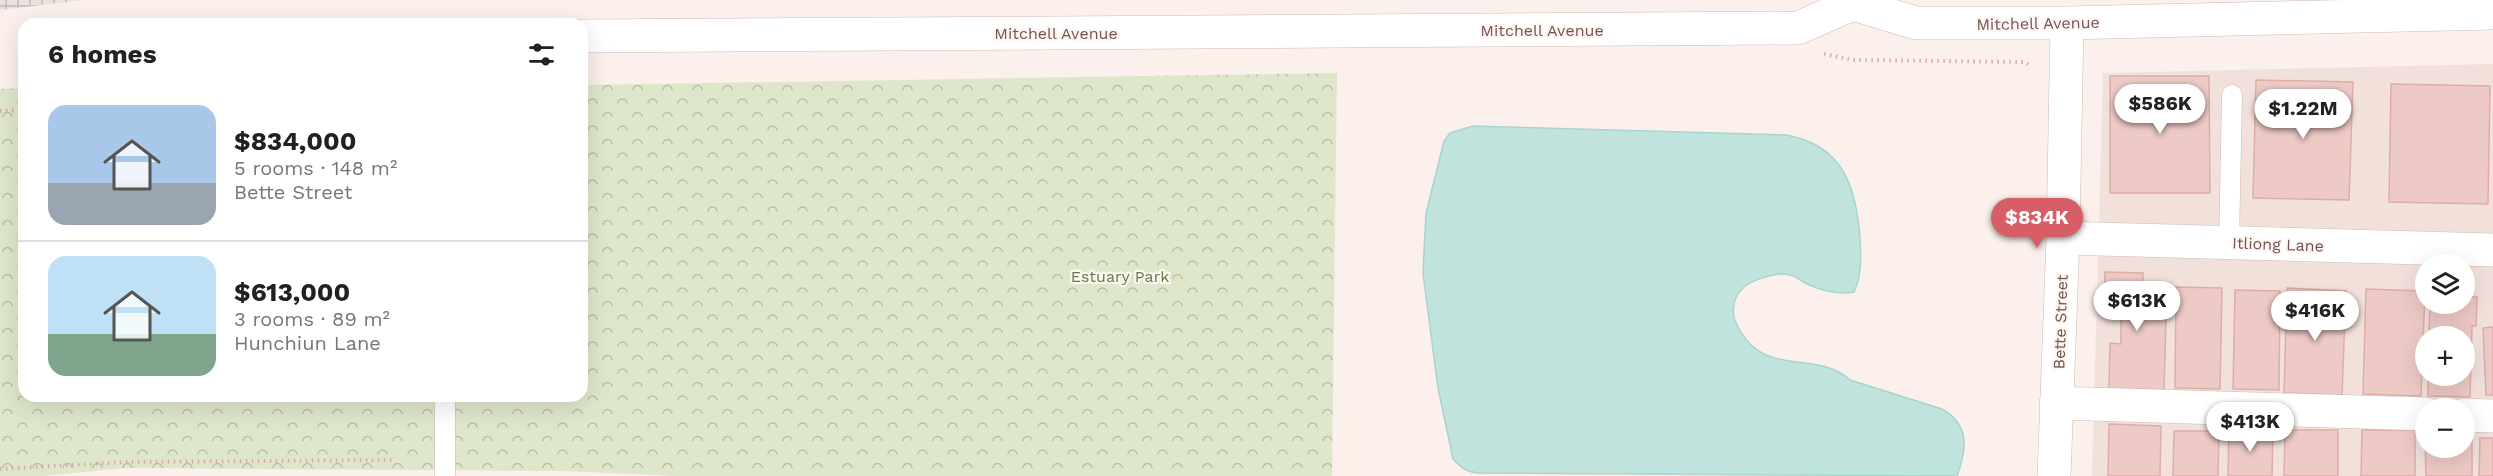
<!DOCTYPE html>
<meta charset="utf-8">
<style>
body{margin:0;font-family:"Work Sans",sans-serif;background:#f6f6f6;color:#202124;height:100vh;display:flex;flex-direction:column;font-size:22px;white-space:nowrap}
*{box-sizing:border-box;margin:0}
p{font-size:20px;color:#757577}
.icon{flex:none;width:33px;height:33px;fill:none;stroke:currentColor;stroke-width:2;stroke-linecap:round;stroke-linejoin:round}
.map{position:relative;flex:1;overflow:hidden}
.side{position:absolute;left:18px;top:18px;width:570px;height:384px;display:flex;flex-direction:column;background:#fff;border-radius:18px;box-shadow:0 6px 24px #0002}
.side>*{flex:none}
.controls{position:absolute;left:2415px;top:254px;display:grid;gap:12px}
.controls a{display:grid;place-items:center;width:60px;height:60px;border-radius:50%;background:#fff;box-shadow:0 6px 24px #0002;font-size:30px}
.price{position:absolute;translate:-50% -51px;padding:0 14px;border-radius:21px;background:#fff;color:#222;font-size:20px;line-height:39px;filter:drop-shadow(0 2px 3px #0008)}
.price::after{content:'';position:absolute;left:50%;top:36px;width:18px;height:14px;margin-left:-9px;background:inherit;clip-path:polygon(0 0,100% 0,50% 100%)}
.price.on{background:#d75e66;color:#fff}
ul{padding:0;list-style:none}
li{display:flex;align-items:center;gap:18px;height:150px;padding:0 30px}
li+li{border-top:2px solid #e0e0e0}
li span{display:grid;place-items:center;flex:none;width:168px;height:120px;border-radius:18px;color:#555}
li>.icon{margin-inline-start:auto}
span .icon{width:72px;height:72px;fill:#fffc;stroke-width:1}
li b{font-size:26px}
h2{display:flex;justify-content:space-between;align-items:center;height:72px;padding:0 30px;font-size:26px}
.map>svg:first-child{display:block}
</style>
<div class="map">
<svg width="2493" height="476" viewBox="0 0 2493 476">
<defs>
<pattern id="industrial-grid" width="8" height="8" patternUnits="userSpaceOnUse" patternTransform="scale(1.5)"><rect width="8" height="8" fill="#ebe2e0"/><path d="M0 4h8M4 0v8" fill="none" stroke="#c3bab8"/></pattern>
<pattern id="park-crowns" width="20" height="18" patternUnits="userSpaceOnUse" patternTransform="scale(1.5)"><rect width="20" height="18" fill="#dfe7cb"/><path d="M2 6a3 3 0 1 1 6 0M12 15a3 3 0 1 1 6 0" fill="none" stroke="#b9bea7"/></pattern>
</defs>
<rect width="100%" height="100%" fill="#fbf0eb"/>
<!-- residential -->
<path fill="#f2e1db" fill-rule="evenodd" d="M2493,64V476H2092L2103,73ZM2426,264H2464V303H2426ZM2426,336H2464V375H2426ZM2426,408H2464V447H2426Z"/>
<!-- industrial -->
<path fill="url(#industrial-grid)" d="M0,0H83L0,10Z"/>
<!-- park -->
<path fill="url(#park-crowns)" d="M1337,73L1332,476H675L561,471L125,468L43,476H0V89L24,88V396H582V85Z"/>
<!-- water -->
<path fill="#c1e3de" stroke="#a9d4ce" stroke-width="1.5" d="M1473,126L1786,135C1843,145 1856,186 1860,238C1861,256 1862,275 1854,292C1836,295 1821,291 1805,283C1797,278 1791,273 1780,274C1769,275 1749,281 1742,289C1733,298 1731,312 1736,323C1763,381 1815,348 1850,380L1942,409C1970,425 1967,449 1957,476L1479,473C1467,472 1461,468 1453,459L1438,388L1423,273L1426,213L1444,141L1450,133Z"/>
<!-- building -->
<path fill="#edcac6" stroke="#deada8" stroke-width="1.5" d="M2110,76H2209L2210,193H2110Z
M2256,80L2353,82L2349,200L2253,198Z
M2391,84L2490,86L2488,204L2389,202Z
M2105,272L2143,273V285H2167L2164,390L2109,389L2110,343L2121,344V315H2104Z
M2176,287L2222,288L2220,389L2175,388Z
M2287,288L2346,291L2342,395L2284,393Z
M2366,289L2425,291L2421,396L2363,394Z
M2235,290L2280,291L2279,390L2233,389Z
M2464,297H2477L2476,326H2472L2470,397L2428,396V375H2464V336H2429L2430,303H2464Z
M2493,327V395H2486L2483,328Z
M2109,424L2161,426L2160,476H2108Z
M2229,429L2273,430L2272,476H2228Z
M2285,430H2338V476H2284Z
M2362,430H2415V476H2361Z
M2174,431H2219L2218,476H2173Z
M2464,438H2472V476H2426L2425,439L2426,447H2464Z
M2480,438H2493V476H2479Z"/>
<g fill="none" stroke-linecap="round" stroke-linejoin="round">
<defs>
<path id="lane" d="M2229,243L2232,95
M445,476V396"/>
<path id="street" d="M582,36L1798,28L1853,4L1916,23H2067L2493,13
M2063,238L2493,250
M2056,403L2426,414
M2464,415L2493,416
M2054,476L2063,238L2067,23"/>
</defs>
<!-- lane casing -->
<use href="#lane" stroke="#ceb9b5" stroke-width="21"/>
<!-- street casing -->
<use href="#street" stroke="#ceb9b5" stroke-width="34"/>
<!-- path -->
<path stroke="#d3ada9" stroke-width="4" stroke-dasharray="1.5 4.5" stroke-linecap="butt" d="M1824,54L1853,60L2025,62L2031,66
M0,111L24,110
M0,469L124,462L395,460"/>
<!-- lane -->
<use href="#lane" stroke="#fff" stroke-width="20"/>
<!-- street -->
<use href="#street" stroke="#fff" stroke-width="33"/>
</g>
<g text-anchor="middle" stroke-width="4.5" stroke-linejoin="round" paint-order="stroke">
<!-- street labels -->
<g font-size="16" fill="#745351" stroke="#fdf6f2">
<text transform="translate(2038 23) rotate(-1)" y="6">Mitchell Avenue</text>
<text x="1542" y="36">Mitchell Avenue</text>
<text x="1056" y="39">Mitchell Avenue</text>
<text transform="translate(2278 244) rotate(2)" y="6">Itliong Lane</text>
<text transform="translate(2060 322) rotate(-88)" y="6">Bette Street</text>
</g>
<!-- park labels -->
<g font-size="16" fill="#65784a" stroke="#fdf6f2">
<text x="1120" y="282">Estuary Park</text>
</g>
</g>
</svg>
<div class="controls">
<a><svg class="icon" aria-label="layers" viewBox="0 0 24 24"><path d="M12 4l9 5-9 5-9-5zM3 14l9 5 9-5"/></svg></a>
<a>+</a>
<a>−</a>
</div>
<b class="price" style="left:2160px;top:135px">$586K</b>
<b class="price" style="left:2303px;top:140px">$1.22M</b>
<b class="price on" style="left:2037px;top:249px">$834K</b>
<b class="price" style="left:2137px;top:332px">$613K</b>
<b class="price" style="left:2315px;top:342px">$416K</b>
<b class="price" style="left:2250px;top:453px">$413K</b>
<section class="side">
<h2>6 homes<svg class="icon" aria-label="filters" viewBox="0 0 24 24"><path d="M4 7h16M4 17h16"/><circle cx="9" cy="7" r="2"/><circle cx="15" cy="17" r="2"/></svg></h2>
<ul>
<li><span style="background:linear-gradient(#a9c7e8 65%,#9aa5b1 0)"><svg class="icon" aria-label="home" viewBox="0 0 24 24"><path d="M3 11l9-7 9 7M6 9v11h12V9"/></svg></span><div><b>$834,000</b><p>5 rooms · 148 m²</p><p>Bette Street</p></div></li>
<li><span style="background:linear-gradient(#bfe0f5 65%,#7fa58c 0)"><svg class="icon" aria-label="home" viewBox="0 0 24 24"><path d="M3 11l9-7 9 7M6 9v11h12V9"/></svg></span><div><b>$613,000</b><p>3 rooms · 89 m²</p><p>Hunchiun Lane</p></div></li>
</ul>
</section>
</div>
